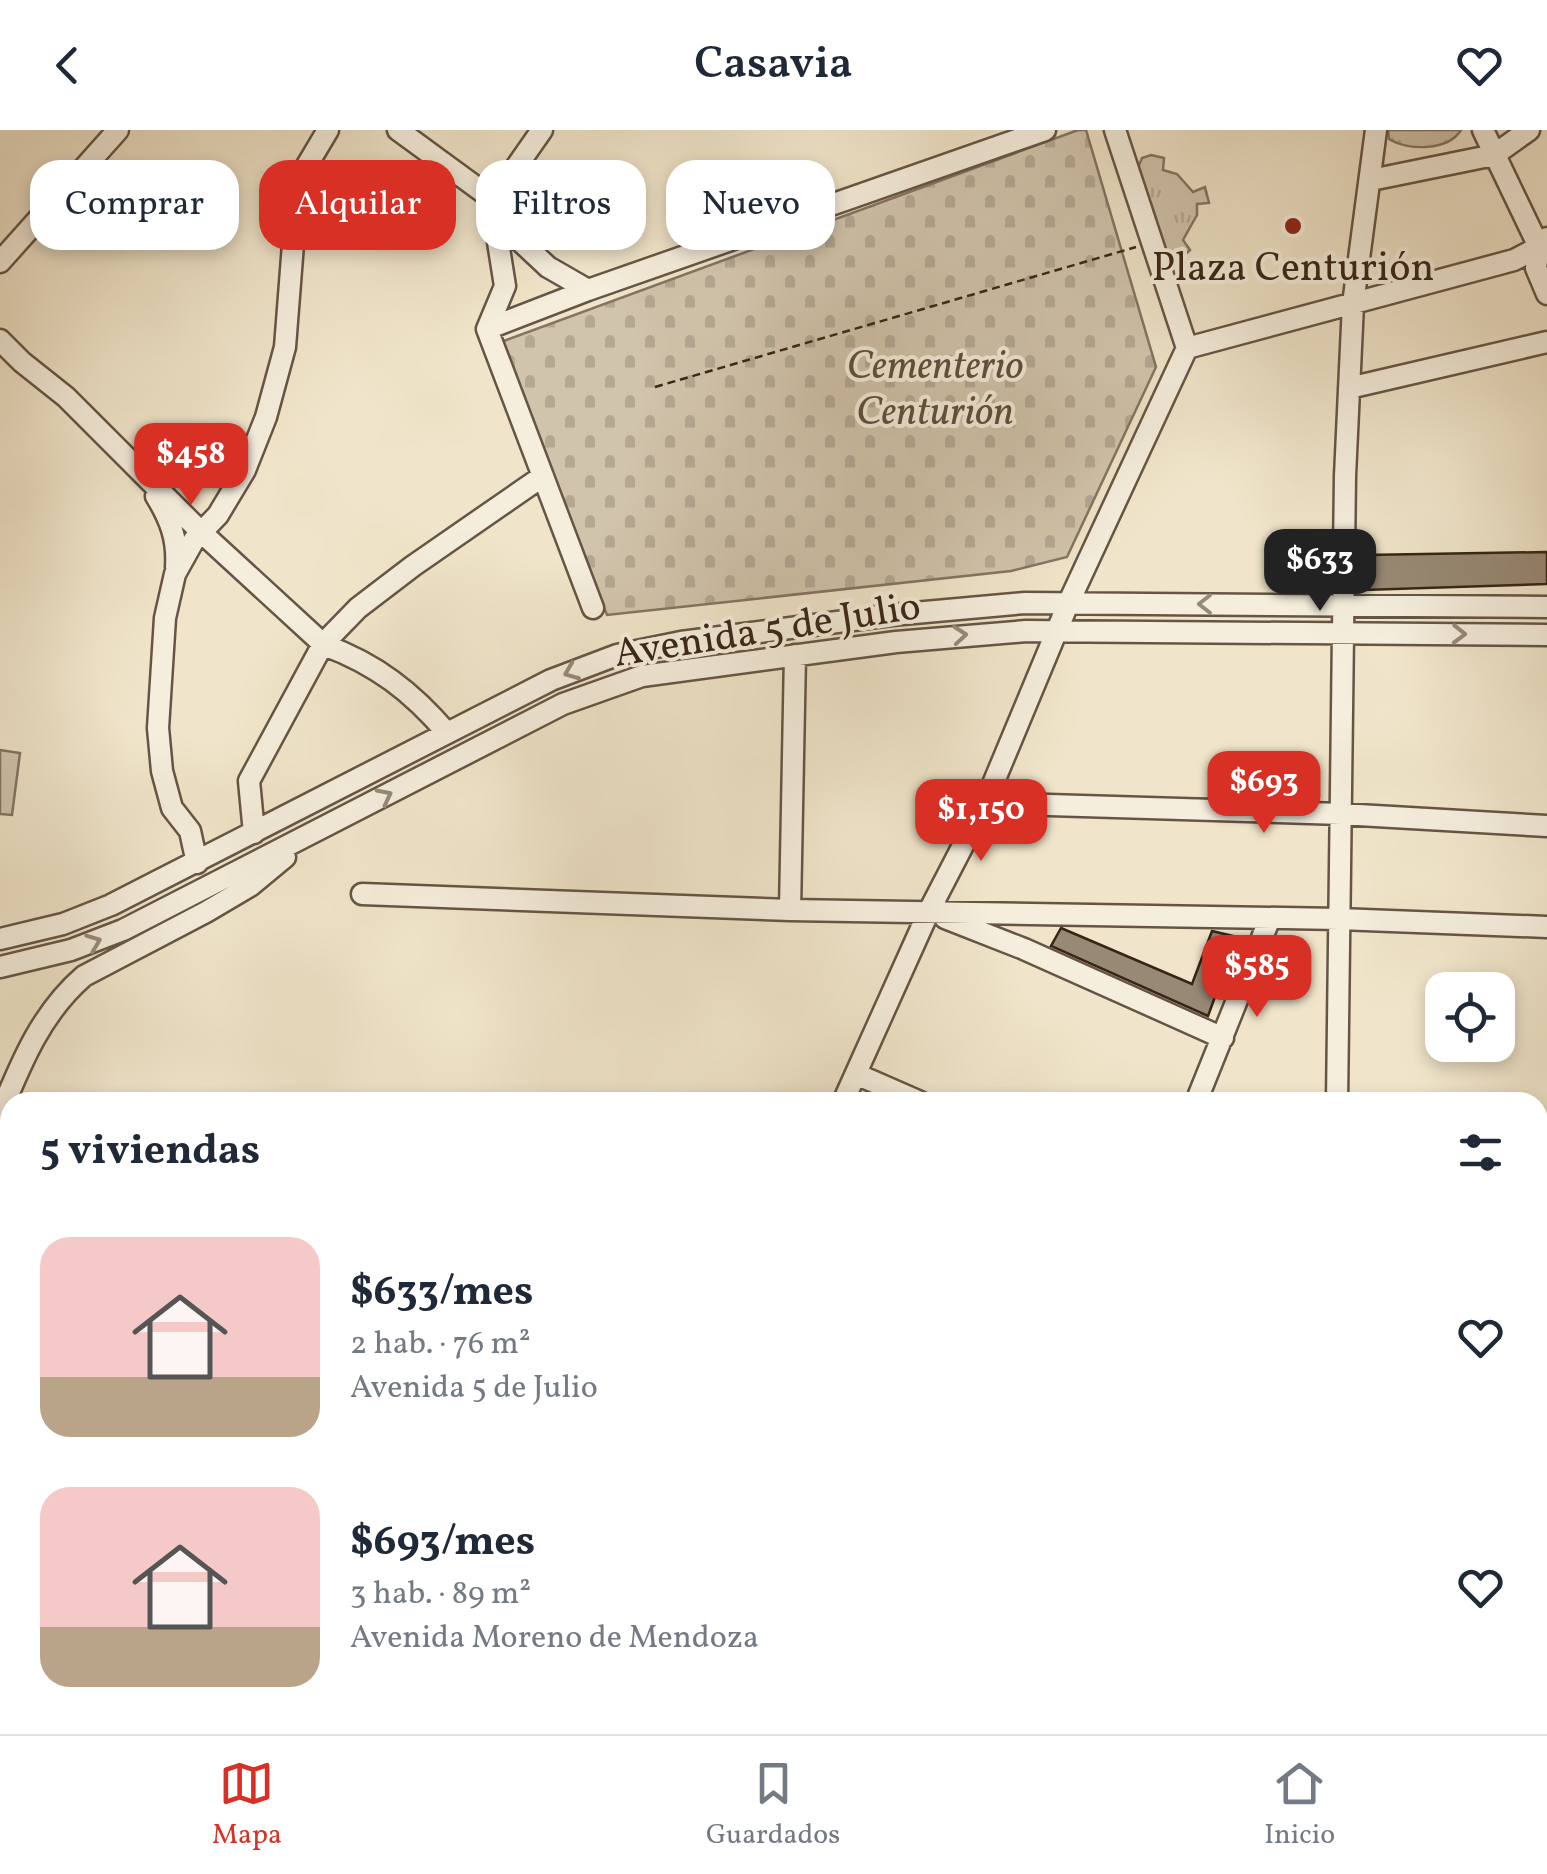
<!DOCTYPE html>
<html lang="es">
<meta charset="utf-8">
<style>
body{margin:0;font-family:Vollkorn,serif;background:#f6f6f7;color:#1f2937;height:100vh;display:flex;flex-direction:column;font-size:38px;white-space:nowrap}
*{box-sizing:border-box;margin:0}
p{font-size:32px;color:#747a83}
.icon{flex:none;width:55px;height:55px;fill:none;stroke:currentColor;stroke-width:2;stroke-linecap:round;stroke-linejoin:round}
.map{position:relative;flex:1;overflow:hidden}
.details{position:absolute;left:0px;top:962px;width:1548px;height:642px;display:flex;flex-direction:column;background:#fff;border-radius:30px 30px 0 0;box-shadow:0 5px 15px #0003}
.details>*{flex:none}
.banner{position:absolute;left:30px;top:30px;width:1000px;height:90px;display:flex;gap:20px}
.tools{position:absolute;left:1425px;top:842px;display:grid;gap:20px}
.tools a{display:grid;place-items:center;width:90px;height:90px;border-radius:20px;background:#fff;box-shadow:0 5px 15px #0003;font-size:50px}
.price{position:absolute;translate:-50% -85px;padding:0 22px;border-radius:20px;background:#d93025;color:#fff;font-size:32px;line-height:65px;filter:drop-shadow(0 2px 5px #0008)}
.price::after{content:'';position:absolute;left:50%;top:60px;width:30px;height:22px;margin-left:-15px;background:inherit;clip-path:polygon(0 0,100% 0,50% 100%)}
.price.current{background:#222;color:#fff}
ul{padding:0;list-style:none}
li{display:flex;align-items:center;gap:30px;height:250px;padding:0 40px}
li span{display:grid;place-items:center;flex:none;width:280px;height:200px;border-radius:30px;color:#555}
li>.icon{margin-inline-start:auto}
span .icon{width:120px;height:120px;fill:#fffc;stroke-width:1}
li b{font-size:42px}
h2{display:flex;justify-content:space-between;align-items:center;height:120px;padding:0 40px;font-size:42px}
.chip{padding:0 35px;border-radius:30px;background:#fff;box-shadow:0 5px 15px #0003;font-size:35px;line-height:90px}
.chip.current{background:#d93025;color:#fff}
header{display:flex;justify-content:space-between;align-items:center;height:130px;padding:0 40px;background:#fff;font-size:45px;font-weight:600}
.tabs{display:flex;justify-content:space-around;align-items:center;height:140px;border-top:2px solid #e0e1e3;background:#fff;font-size:28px;color:#747a83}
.tabs a{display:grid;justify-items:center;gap:5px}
.tabs .current{color:#d93025}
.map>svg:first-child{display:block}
</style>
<header><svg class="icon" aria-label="back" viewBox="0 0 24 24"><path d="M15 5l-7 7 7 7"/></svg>Casavia<svg class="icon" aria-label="heart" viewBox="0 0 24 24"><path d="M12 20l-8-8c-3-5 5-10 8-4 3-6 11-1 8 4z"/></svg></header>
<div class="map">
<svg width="1547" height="1604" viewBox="0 0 1547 1604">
<defs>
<pattern id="cemetery-stones" width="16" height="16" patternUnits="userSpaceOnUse" patternTransform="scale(2.5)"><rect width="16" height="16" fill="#d1c4ac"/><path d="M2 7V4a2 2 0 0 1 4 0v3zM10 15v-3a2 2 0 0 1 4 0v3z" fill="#b4a893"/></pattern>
<pattern id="park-tufts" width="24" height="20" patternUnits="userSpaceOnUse" patternTransform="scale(2.5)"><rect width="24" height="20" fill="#d1c4ac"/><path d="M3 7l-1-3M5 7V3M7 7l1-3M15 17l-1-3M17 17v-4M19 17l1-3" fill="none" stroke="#b4a893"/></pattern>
</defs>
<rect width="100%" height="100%" fill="#f0e5ca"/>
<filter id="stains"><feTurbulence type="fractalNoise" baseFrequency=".002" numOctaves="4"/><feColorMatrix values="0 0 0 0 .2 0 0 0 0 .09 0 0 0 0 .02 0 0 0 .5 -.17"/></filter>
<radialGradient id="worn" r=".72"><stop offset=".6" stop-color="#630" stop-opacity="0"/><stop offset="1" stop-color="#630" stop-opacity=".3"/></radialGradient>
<!-- grass -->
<path fill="#d1c4ac" stroke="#847462" stroke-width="2.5" d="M0,620L20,623L12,685L0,684Z"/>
<!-- cemetery -->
<path fill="url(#cemetery-stones)" stroke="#847462" stroke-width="2.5" d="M1078,0H1086L1156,237L1067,427L1011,441L607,485L501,212Z"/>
<!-- park -->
<path fill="url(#park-tufts)" stroke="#847462" stroke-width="2.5" d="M1388,0H1461C1448,21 1408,21 1389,9Z
M1151,25L1164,28L1163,40L1177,44L1193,62L1205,57L1209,73L1197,74V85L1183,110L1190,120L1180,129L1164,130L1137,40L1142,28Z"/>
<!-- building -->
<path fill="#988974" stroke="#382517" stroke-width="2.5" d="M1547,422V454L1364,460L1365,425Z
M1061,798L1192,854L1212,801L1237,807L1208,886L1051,816Z"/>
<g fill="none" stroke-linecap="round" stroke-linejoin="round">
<defs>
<path id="minor" d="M398,0L491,68L517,108L548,137L588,160
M542,0L500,60L491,68L505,156L487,199L593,478
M1115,0L1187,218
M1483,0L1539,117
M1371,50L1494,25L1529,0
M1539,117L1536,138L1547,164
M0,132L118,0
M487,199L588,160L1045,0
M0,210L22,232L66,267L201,402L323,514
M1187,218L1514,130L1539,117L1547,108
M1349,258L1547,212
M156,366C170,389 178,409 176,437
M324,515C376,534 412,562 447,603
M985,673L1341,684L1547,696
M254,703L249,651L323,514L358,478L413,436L543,346
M197,733L190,701L172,678L162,641L158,598L165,488L175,444L194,410L218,385L245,340L266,287L285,217L297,63L303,42L328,0
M362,764L790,780L1339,789L1547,797
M790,780L795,525
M945,788L1024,819L1223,908
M0,809L63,794L111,775L551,550L617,525L681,512L892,485L1025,473L1547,477
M0,837L71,820L123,800L563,574L642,546L896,512L1026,501L1547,505
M856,944L920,972
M843,972L929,781L985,673L1068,474L1187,218
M1196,972L1270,788
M1337,972L1345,346L1353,174L1376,0
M0,984C21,933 41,883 84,846L206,782L250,756L285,727
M1538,1240L1547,1250
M0,1497L10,1491
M1538,1498L1547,1499
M182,1595L211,1604
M1338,1595V1604
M556,1604L561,1595
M952,1604L955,1595
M1284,1604L1287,1595"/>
</defs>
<!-- minor casing -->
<use href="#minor" stroke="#654" stroke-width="25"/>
<!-- path -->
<path stroke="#382517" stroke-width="2.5" stroke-dasharray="8 5" stroke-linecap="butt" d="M655,257L1136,117"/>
<!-- minor -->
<use href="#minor" stroke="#f5eedd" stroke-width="20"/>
</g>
<!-- one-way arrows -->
<defs><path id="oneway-chevron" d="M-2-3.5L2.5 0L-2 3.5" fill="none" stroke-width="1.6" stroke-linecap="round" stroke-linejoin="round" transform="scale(2.5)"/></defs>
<g stroke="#968a7a">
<use href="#oneway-chevron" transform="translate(1205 474) rotate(-180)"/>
<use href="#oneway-chevron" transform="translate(1459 504) rotate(1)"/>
<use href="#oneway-chevron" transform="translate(960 505) rotate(-5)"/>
<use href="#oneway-chevron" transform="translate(571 542) rotate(158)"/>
<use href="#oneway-chevron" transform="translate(385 666) rotate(-27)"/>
<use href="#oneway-chevron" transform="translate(94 812) rotate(-21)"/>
</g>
<!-- markers -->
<circle fill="#8f2418" stroke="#f5eedd" stroke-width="4" cx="1293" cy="96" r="10"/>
<g text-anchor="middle" stroke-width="8" stroke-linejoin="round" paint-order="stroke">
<!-- poi labels -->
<g font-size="40" fill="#382517" stroke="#f5eedd">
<text x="1293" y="150">Plaza Centurión</text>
</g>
<!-- park labels -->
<g font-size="40" font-style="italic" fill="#5e4d3c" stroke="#f5eedd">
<text x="935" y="248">Cementerio<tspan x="935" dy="46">Centurión</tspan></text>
</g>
<!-- street labels -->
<g font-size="40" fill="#382517" stroke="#f5eedd">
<text transform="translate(767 498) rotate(-9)" y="14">Avenida 5 de Julio</text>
</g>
</g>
<rect width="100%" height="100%" filter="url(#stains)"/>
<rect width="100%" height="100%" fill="url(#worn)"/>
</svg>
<div class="tools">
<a><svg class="icon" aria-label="locate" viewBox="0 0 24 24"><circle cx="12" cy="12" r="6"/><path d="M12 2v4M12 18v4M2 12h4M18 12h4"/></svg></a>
</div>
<b class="price" style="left:191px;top:378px">$458</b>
<b class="price current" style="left:1320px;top:484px">$633</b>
<b class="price" style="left:1264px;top:706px">$693</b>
<b class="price" style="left:981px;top:734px">$1,150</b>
<b class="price" style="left:1257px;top:890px">$585</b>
<div class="banner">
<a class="chip">Comprar</a>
<a class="chip current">Alquilar</a>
<a class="chip">Filtros</a>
<a class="chip">Nuevo</a>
</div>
<section class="details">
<h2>5 viviendas<svg class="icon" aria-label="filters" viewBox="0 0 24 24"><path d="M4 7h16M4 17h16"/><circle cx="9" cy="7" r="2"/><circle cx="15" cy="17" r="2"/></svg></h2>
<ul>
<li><span style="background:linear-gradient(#f6c9c9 70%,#b9a48a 0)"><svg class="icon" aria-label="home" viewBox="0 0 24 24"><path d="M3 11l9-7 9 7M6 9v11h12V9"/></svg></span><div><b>$633/mes</b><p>2 hab. · 76 m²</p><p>Avenida 5 de Julio</p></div><svg class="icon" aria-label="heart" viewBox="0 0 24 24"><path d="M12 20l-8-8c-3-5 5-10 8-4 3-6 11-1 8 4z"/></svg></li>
<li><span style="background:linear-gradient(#f6c9c9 70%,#b9a48a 0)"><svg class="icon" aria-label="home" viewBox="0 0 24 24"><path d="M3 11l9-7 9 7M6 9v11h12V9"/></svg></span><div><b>$693/mes</b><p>3 hab. · 89 m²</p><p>Avenida Moreno de Mendoza</p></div><svg class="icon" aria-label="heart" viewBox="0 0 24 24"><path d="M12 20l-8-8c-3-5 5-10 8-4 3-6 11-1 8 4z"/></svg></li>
</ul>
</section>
</div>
<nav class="tabs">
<a class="current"><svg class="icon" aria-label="map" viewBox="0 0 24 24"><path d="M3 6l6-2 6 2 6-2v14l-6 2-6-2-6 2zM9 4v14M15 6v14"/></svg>Mapa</a>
<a><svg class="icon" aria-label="saved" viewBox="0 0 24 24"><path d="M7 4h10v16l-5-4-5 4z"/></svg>Guardados</a>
<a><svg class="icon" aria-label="home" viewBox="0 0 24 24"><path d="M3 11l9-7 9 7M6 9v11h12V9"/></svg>Inicio</a>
</nav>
